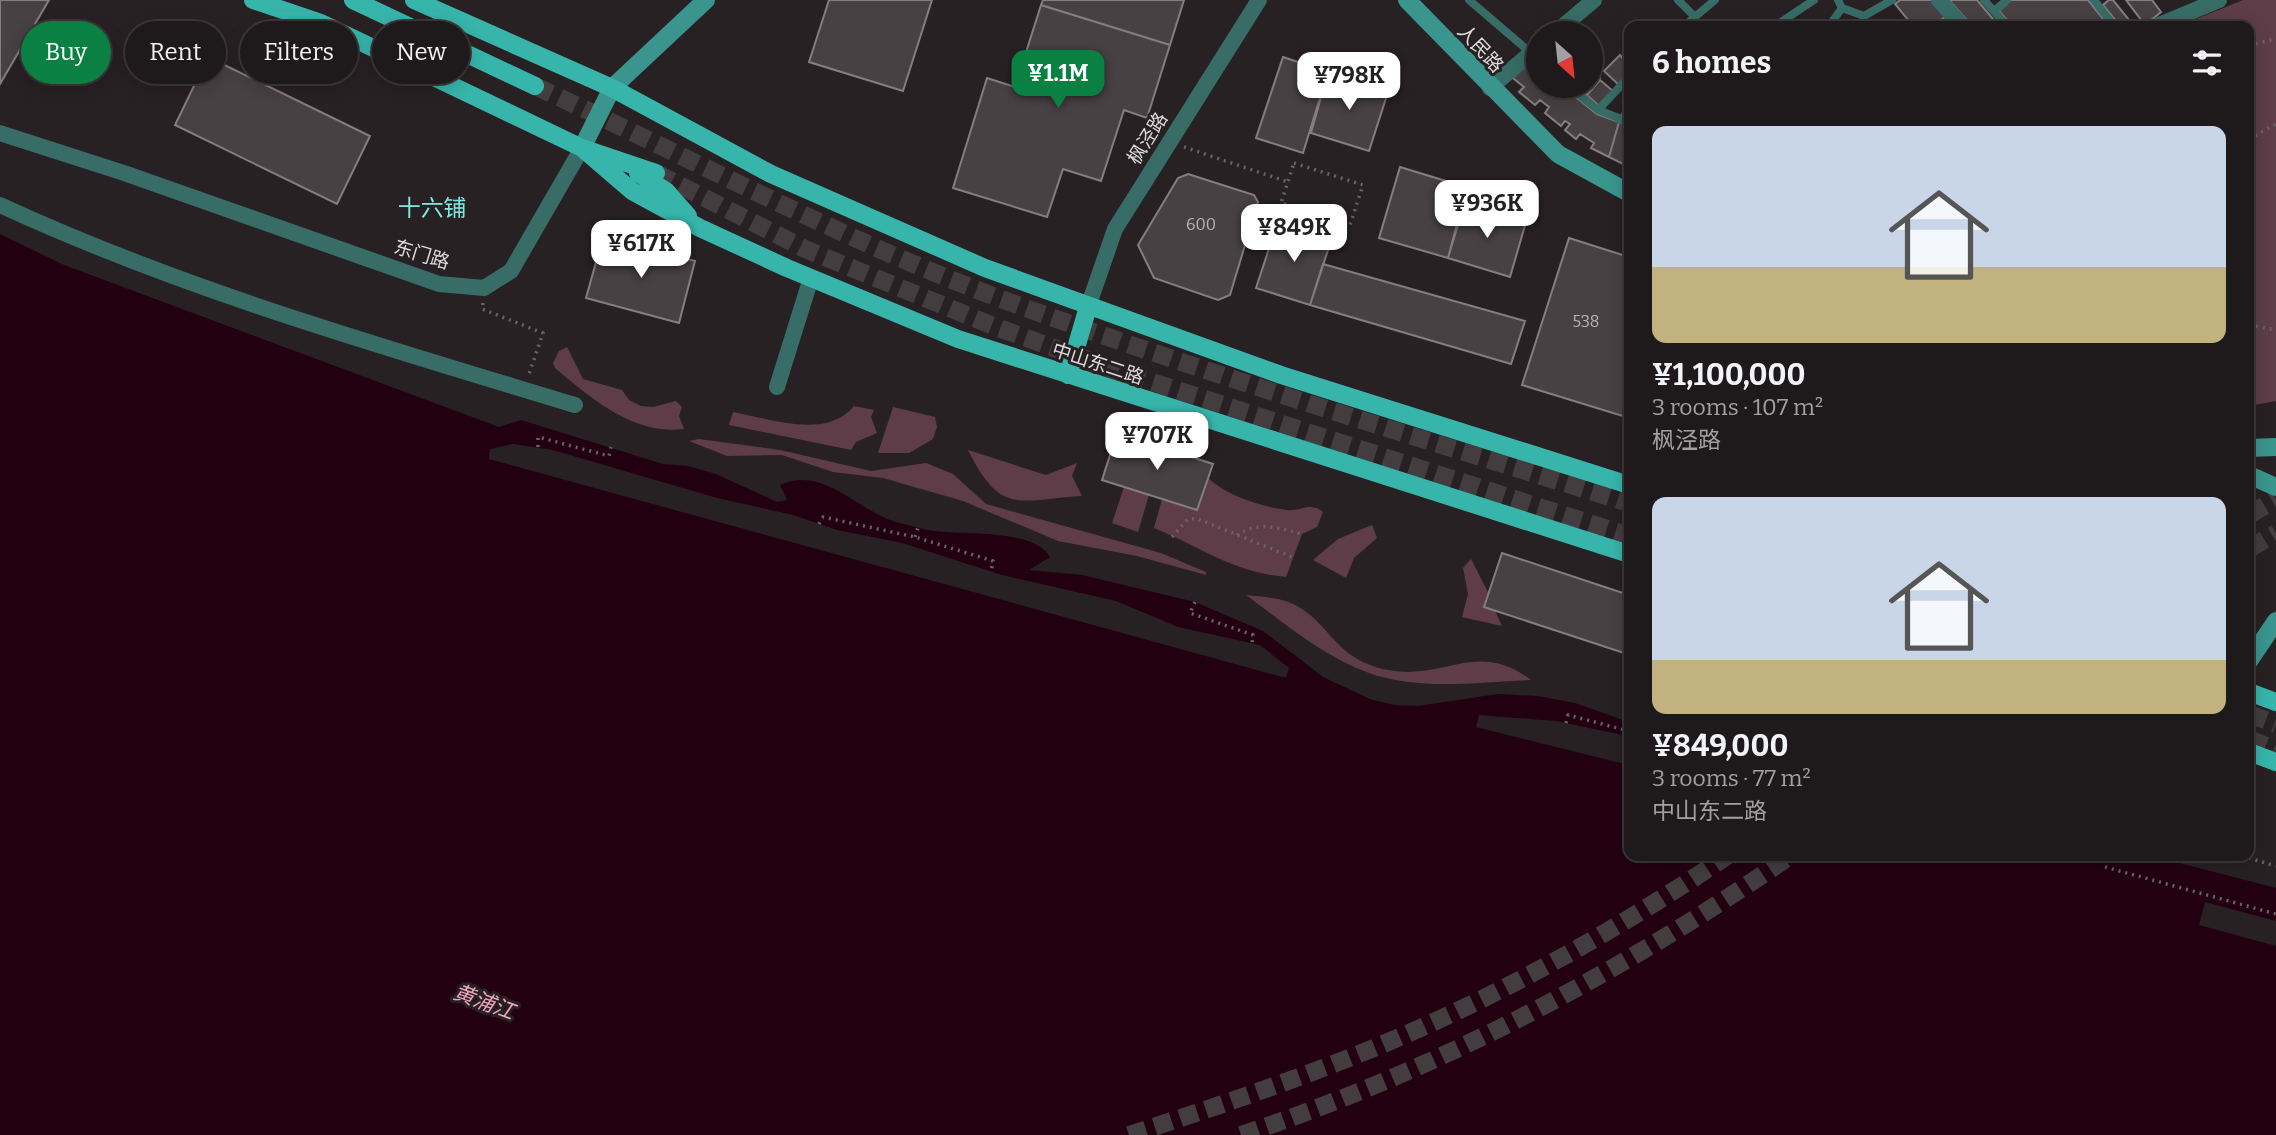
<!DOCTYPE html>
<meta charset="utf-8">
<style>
body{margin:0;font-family:Bitter,"Noto Sans SC",serif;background:#2b2627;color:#f1f3f6;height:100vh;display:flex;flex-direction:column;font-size:26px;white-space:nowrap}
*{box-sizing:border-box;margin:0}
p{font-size:23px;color:#a1a0a2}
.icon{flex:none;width:38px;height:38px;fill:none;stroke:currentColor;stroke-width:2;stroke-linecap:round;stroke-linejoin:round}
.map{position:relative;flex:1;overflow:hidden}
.side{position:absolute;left:1624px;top:21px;width:630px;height:840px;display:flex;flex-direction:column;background:#1e191a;border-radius:14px;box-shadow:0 4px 18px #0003,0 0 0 2px #3c3839}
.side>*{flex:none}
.hud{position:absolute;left:21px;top:21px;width:665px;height:63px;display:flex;gap:14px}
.needle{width:46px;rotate:153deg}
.fabs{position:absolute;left:1526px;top:21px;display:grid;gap:14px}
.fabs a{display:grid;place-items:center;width:77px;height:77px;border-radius:50%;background:#1e191a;box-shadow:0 4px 18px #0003,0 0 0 2px #3c3839;font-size:35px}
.price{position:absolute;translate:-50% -60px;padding:0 16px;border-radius:14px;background:#fff;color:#222;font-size:23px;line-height:46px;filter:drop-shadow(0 2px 4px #0008)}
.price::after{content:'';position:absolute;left:50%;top:42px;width:21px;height:16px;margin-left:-10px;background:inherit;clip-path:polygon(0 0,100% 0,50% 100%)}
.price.current{background:#0b8043;color:#fff}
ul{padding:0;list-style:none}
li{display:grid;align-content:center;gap:14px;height:371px;padding:0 28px}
li span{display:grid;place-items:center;height:217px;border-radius:14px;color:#555}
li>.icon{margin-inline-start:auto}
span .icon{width:126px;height:126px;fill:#fffc;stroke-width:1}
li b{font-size:30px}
h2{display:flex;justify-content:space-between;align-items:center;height:84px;padding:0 28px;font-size:30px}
.chip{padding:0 24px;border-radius:32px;background:#1e191a;box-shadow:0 4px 18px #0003,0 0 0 2px #3c3839;font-size:24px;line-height:63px}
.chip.current{background:#0b8043;color:#fff}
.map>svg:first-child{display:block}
</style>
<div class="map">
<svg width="2276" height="1135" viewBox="0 0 2276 1135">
<rect width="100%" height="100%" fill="#282123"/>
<!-- green -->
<path fill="#5e3d49" d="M2243,0H2276V401L2249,406V26H2179Z
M567,347L583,379L622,390L629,400L641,406L653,407L676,401L682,407L679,416L684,429C633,435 592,399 555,368L553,363L559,351Z
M854,406L874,410L871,417L877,433L856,442L851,450L729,425L733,412C771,419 826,440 854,406Z
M893,407L935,417L937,427L933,439L909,453H878Z
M699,439L780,450L871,471L926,463L953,474L986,504L1161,553L1206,572V575L1137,556L1058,541L963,501L883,478L833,472L782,455L727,456L689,441Z
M968,450L1046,475L1077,463L1072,476L1082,496C1018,500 1001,516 968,450Z
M1208,478C1227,496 1260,506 1286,510C1301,512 1310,501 1323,512L1317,527L1302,534L1286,577C1232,572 1201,547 1154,528L1162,499L1197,510Z
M1124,487L1149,495L1138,532L1112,523Z
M1372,525L1377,538L1354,558L1346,578L1313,560L1338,539Z
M1471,559L1489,594L1484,607L1495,611L1502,626L1462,617L1468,594L1463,568Z
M1246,595C1261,597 1279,597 1293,604C1332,623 1333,659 1388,670C1445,681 1477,639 1531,680C1479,682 1419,691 1369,673C1324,657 1284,623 1246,595Z"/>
<!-- water -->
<path fill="#230010" d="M0,234L64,265L499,427L521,420L663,464L688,466L716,474L777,502L787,500L780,485C816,468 847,498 877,514C891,522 908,525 923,529C955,537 1032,526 1050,557L1029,570L1082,575L1195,602L1263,631L1323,677L1370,699L1394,705L1418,706L1498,694L1538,696L1575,703L1629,722V856H2152L2276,888V1135H0Z"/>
<!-- pier -->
<path fill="#282123" d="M513,444L553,450L717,498L793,515L837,530L902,543L1002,575L1116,601L1178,627L1260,645L1289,668L1286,678L489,459L490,449Z
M1479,715L1556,721L1623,735L1629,738V765L1476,727Z
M2205,902L2276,921V946L2199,925Z"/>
<!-- building -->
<path fill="#484143" stroke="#857d7f" stroke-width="2" d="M0,0H49L0,84Z
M829,0H932L903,91L809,62Z
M1043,0H1184L1170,45L1041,5Z
M1900,0H1932L1946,16L1933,26H1903L1909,21L1895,4Z
M1949,0H1977L1999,26H1972Z
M2011,0H2088L2109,26H2012L1999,11Z
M2109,0H2113L2134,26H2120L2103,5Z
M2126,0H2152L2161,12L2145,25Z
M1041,5L1170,45L1147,118L1124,110L1101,181L1063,169L1047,217L953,188L987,78L1015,87Z
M1620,55L1629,65V75L1619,85L1604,71Z
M208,57L370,136L337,204L175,125Z
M1283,57L1328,72L1303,153L1256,138Z
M1529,59L1538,66V86H1562L1597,114L1619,122L1609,157L1591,148L1594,143L1580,134L1576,139L1565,130L1570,124L1565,121L1561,126L1545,113L1549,107L1540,100L1535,105L1519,92L1524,87L1513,78Z
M1591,70L1600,78L1584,96L1572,86H1591Z
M1328,72L1388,92L1369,151L1311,133Z
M1600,80L1613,91L1599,106L1587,95Z
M1619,122L1629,126V167L1609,157Z
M1400,167L1469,188L1448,258L1379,238Z
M1188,174L1254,195L1258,202L1230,295L1218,300L1154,278L1138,245L1178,178Z
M1462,205L1526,222L1510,277L1448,258Z
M1277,224L1331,241L1310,305L1256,288Z
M603,237L695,261L679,323L586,298Z
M1569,238L1629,257V418L1522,385Z
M1323,264L1525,321L1511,364L1310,305Z
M1117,433L1213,464L1197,510L1102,480Z
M1502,553L1629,595V637L1624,653L1484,607Z"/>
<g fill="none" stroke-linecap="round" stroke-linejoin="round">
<!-- secondary-tunnel -->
<path stroke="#433d3f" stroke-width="18" stroke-dasharray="18 9" stroke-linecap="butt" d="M2249,515L2276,499
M2249,549L2276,533
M1129,1135C1206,1110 1284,1084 1359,1054C1489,1002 1611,934 1727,856
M1241,1135C1438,1070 1619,974 1790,856"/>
<!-- primary-tunnel -->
<path stroke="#433d3f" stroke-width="18" stroke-dasharray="18 9" stroke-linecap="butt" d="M535,86C693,159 848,243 1012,303C1215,377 1423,439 1629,503
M656,173L805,249L996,327L1118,371L1629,536
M2249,714L2276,724
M2249,739L2276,750"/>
<!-- path -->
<path stroke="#696365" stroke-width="3.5" stroke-dasharray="2 5" stroke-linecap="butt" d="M2249,45L2276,39
M2249,139L2276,124
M1184,147L1288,182
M1294,163L1363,185L1350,225L1281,203Z
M483,303L482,309L543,333L529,374
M2249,325L2276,330
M538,447V437L609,456L611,447
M819,524L823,517L915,537L993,561L991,572
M1237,535C1258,521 1279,528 1302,534
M915,537L918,527
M1172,537L1188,519H1198L1292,557
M1195,602L1190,613L1253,635L1252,643
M1566,723L1568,715L1629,731
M2242,856L2276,866
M2105,867L2276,914"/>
<!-- lane -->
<path stroke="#376c67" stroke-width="8" d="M1469,0L1538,59
M1678,0L1695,17
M1838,0L1842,8L1864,16L1892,0
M1984,0L2007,26
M2094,0L2114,26
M1994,11L2007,0
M1684,26L1715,0
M1775,26L1814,0
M1829,26L1842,8
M1568,86L1598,110L1629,122
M1598,110L1629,77
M1620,120L1629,111"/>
<!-- street -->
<path stroke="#376c67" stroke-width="16" d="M1939,0L1962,26
M2157,26L2219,0
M1555,33L1594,0
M1490,88L1538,47
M0,133L124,173L439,284L484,288L511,271L582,148
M0,205C184,290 381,346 575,405
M1088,307L1115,229L1259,0
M777,387L811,278"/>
<!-- secondary -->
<path stroke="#39958d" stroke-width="18" d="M1407,0L1558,154L1629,193
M582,148L612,88L706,0
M2249,448L2276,447
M2249,475L2276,487
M2249,661L2276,621"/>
<!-- primary -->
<path stroke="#37b5ab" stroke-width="18" d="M253,0L321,23L582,148L656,173
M353,0L535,86
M414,0L612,88L771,174L985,268L1281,375L1629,485
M582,148L632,191L700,228L787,268L958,339L1629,554
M638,173L666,191L688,216
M1068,375L1088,307
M2249,692L2276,702
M2249,752L2276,762"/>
</g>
<g text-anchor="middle" stroke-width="6" stroke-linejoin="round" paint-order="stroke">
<!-- number labels -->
<g font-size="16" fill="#b9b4b6">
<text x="1201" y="230">600</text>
<text x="1586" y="327">538</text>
</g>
<!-- street labels -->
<g font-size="19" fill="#dfdadc" stroke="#282123">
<text transform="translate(1481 48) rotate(47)" y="7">人民路</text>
<text transform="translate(1147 138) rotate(-58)" y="7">枫泾路</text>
<text transform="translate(422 254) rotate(17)" y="7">东门路</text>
<text transform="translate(1098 363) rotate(18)" y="7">中山东二路</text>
</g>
<!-- water labels -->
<g font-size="21" font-style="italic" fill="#f1a4bf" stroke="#282123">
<text transform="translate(484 1002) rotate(20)" y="7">黄浦江</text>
</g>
<!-- quarter labels -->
<g font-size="23" fill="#7fe9df" stroke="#282123">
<text x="432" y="216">十六铺</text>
</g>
</g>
</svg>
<div class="fabs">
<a><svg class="needle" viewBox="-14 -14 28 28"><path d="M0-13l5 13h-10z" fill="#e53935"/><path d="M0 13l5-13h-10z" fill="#a1a0a2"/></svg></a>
</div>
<b class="price current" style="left:1058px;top:110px">¥1.1M</b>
<b class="price" style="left:1349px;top:112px">¥798K</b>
<b class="price" style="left:1487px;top:240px">¥936K</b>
<b class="price" style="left:1294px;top:264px">¥849K</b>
<b class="price" style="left:641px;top:280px">¥617K</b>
<b class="price" style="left:1157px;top:472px">¥707K</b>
<div class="hud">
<a class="chip current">Buy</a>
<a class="chip">Rent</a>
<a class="chip">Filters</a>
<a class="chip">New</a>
</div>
<section class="side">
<h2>6 homes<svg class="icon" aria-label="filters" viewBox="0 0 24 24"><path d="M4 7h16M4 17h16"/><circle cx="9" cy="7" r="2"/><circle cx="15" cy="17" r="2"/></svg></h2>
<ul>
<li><span style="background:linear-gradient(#c9d6e8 65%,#c2b280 0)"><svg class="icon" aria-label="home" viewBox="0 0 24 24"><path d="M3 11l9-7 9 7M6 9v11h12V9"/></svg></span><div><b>¥1,100,000</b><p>3 rooms · 107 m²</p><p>枫泾路</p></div></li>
<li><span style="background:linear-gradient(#c9d6e8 75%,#c2b280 0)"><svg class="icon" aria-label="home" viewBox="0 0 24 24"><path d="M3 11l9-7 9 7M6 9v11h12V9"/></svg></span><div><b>¥849,000</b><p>3 rooms · 77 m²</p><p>中山东二路</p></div></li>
</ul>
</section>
</div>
